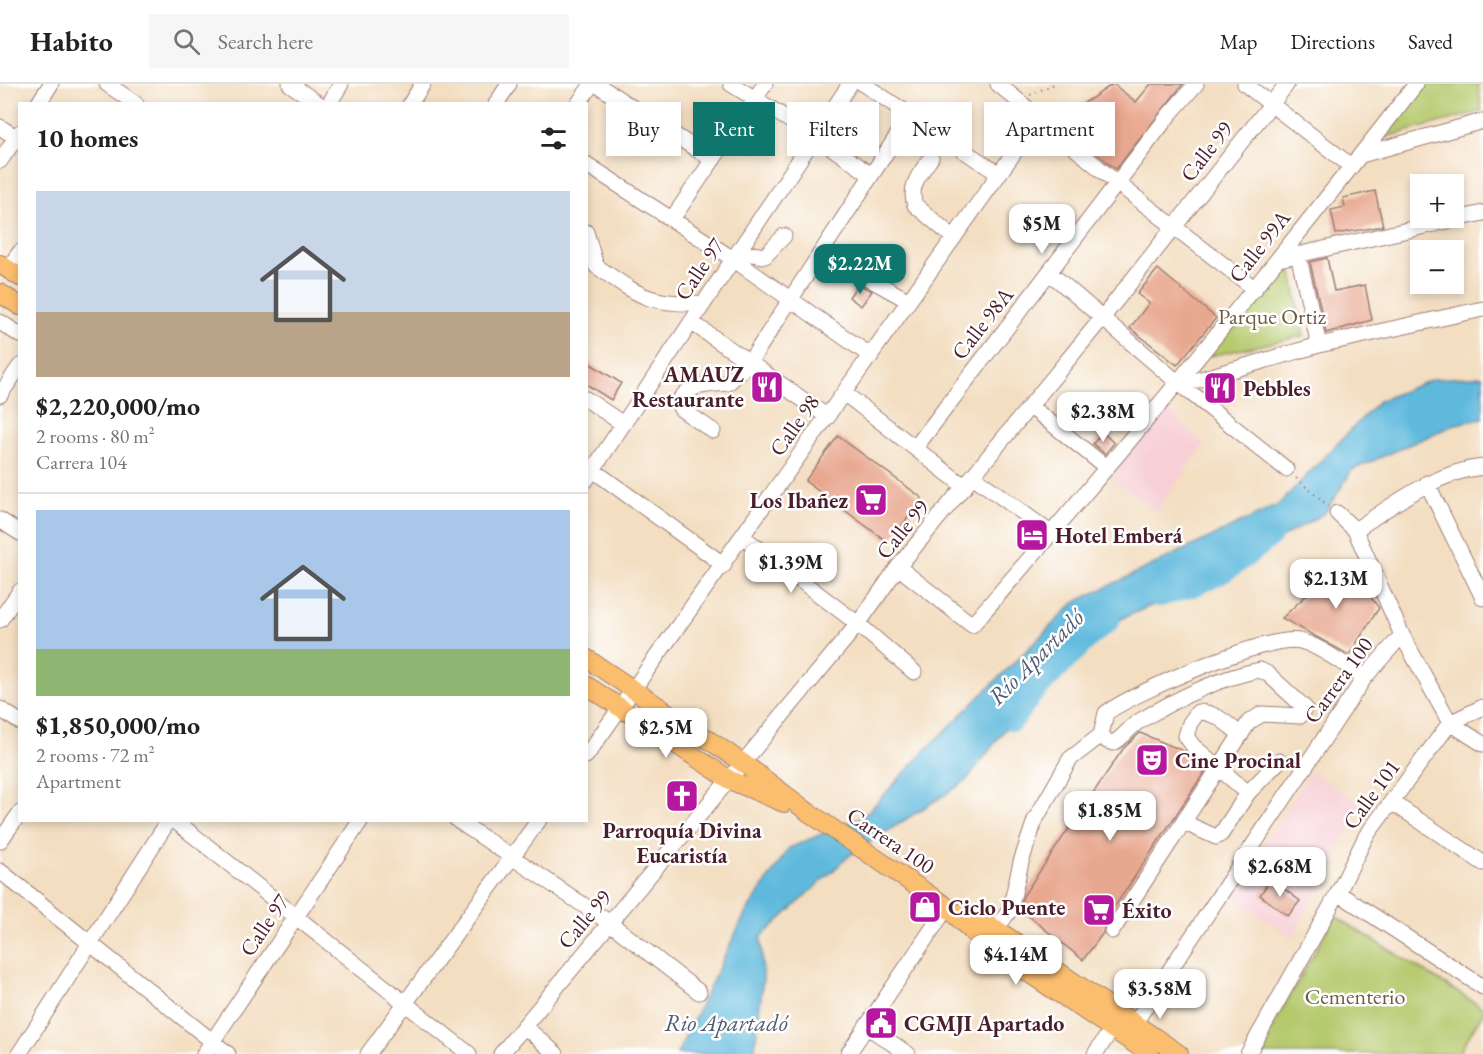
<!DOCTYPE html>
<meta charset="utf-8">
<style>
body{margin:0;font-family:"EB Garamond",serif;background:#f6f6f6;color:#222;height:100vh;display:flex;flex-direction:column;font-size:22px;white-space:nowrap}
*{box-sizing:border-box;margin:0}
p{font-size:20px;color:#767676}
.icon{flex:none;width:33px;height:33px;fill:none;stroke:currentColor;stroke-width:2;stroke-linecap:round;stroke-linejoin:round}
.map{position:relative;flex:1;overflow:hidden}
.sheet{position:absolute;left:18px;top:18px;width:570px;height:720px;display:flex;flex-direction:column;background:#fff;border-radius:0px;box-shadow:0 3px 9px #0003}
.sheet>*{flex:none}
.banner{position:absolute;left:606px;top:18px;width:570px;height:54px;display:flex;gap:12px}
.fabs{position:absolute;left:1410px;top:90px;display:grid;gap:12px}
.fabs a{display:grid;place-items:center;width:54px;height:54px;border-radius:0px;background:#fff;box-shadow:0 3px 9px #0003;font-size:30px}
.price{position:absolute;translate:-50% -51px;padding:0 14px;border-radius:12px;background:#fff;color:#222;font-size:20px;line-height:39px;filter:drop-shadow(0 2px 3px #0008)}
.price::after{content:'';position:absolute;left:50%;top:36px;width:18px;height:14px;margin-left:-9px;background:inherit;clip-path:polygon(0 0,100% 0,50% 100%)}
.price.on{background:#0f766e;color:#fff}
ul{padding:0;list-style:none}
li{display:grid;align-content:center;gap:12px;height:318px;padding:0 18px}
li+li{border-top:2px solid #e0e0e0}
li span{display:grid;place-items:center;height:186px;border-radius:0px;color:#555}
li>.icon{margin-inline-start:auto}
span .icon{width:108px;height:108px;fill:#fffc;stroke-width:1}
li b{font-size:26px}
h2{display:flex;justify-content:space-between;align-items:center;height:72px;padding:0 18px;font-size:26px}
.pill{padding:0 21px;border-radius:0px;background:#fff;box-shadow:0 3px 9px #0003;font-size:21px;line-height:54px}
.pill.on{background:#0f766e;color:#fff}
header{display:flex;align-items:center;gap:36px;box-sizing:border-box;height:84px;padding:0 30px;background:#fff;border-bottom:2px solid #e0e0e0}
header strong{font-size:28px}
nav{display:flex;gap:33px;margin-inline-start:auto;font-size:21px}
.search{width:420px;height:54px;background:#f6f6f6;display:flex;align-items:center;gap:15px;box-sizing:border-box;padding:0 21px;border-radius:0px;color:#767676;font-size:22px}
.map>svg:first-child{display:block}
</style>
<header>
<strong>Habito</strong>
<div class="search"><svg class="icon" aria-label="search" viewBox="0 0 24 24"><circle cx="10" cy="10" r="6"/><path d="M15 15l6 6"/></svg>Search here</div>
<nav><a>Map</a><a>Directions</a><a>Saved</a></nav>
</header>
<div class="map">
<svg width="1483" height="970" viewBox="0 0 1483 970">
<rect width="100%" height="100%" fill="#fff"/>
<filter id="ink" filterUnits="userSpaceOnUse"><feTurbulence type="fractalNoise" baseFrequency=".0167" numOctaves="2"/><feDisplacementMap in="SourceGraphic" scale="12" xChannelSelector="R" yChannelSelector="G"/><feConvolveMatrix kernelMatrix="1 2 1 2 8 2 1 2 1" color-interpolation-filters="sRGB"/></filter>
<filter id="wash" filterUnits="userSpaceOnUse"><feTurbulence type="fractalNoise" baseFrequency=".008" numOctaves="4" result="noise"/><feDisplacementMap in="SourceGraphic" scale="24" xChannelSelector="R" yChannelSelector="G"/><feGaussianBlur stdDeviation="1.35" result="paint"/><feColorMatrix in="noise" values="0 0 0 0 0 0 0 0 0 0 0 0 0 0 0 0 0 1.4 0 .05"/><feComposite in="paint" operator="in"/></filter>
<g filter="url(#wash)">
<rect width="100%" height="100%" fill="#f3dec1"/>
<!-- built -->
<path fill="#f7cfd5" d="M1164,323L1205,360L1156,427L1111,394Z
M1311,688L1362,720L1293,854L1229,811Z"/>
<!-- green -->
<path fill="#b5c96d" stroke="#80744c" stroke-width="1.5" d="M1427,0H1478L1482,27L1383,54Z
M1276,184H1284L1292,189L1304,252L1210,272L1208,268Z
M1335,832L1483,924V929L1458,970H1257Z"/>
<!-- water -->
<path fill="#5fb9dd" stroke="#546c84" stroke-width="1.5" d="M1483,292V334L1456,340L1352,386L1325,429L1190,505L1125,533L1061,571L966,697L850,771L761,853L763,895L754,970H677L745,830L789,764L864,732L923,669L1075,518L1278,421L1379,317L1433,295Z"/>
<g fill="none" stroke-linecap="round" stroke-linejoin="round">
<!-- river -->
<path stroke="#5fb9dd" stroke-width="22" d="M1159,512C1209,500 1233,485 1271,452
M1013,636L1031,611L1089,553L1109,537"/>
</g>
<g id="blocks">
<!-- building -->
<path fill="#e8a78f" d="M1113,0L1136,18L1151,0H1183L1116,85L1057,37Z
M1375,107L1383,142L1336,150L1331,126L1345,123L1343,114Z
M1327,174L1334,207L1365,201L1372,236L1326,249L1310,178Z
M1158,185L1216,234L1177,281L1130,244L1149,219L1137,210Z
M858,200L872,207L861,222L849,213Z
M586,277L621,299L611,316L586,300Z
M1102,348L1114,359L1105,370L1093,360Z
M838,352L922,414L889,459L805,397Z
M1343,477L1379,524L1349,571L1282,534Z
M1140,649L1186,668L1206,686L1105,837L1103,849L1083,876L1020,825L1023,812L1123,665Z
M1271,795L1300,817L1288,832L1260,811Z"/>
</g>
</g>
<g filter="url(#ink)">
<use href="#blocks" fill-opacity="0" stroke="#9e7e76" stroke-width="1.5"/>
<g fill="none" stroke-linecap="round" stroke-linejoin="round">
<defs>
<path id="minor" d="M107,0L136,20
M290,0L319,20
M596,0L713,76
M731,0L815,52L871,91
M863,0L999,90
M998,0L1117,99L1255,205
M1245,0L1351,82
M38,20L51,0
M329,20L341,0
M410,20L423,0
M496,20L509,0
M578,20L592,0
M0,43L20,56
M1361,71L1483,37
M931,74C921,88 908,102 915,121L954,154
M0,77L20,48
M586,80L733,175L871,272
M672,135L765,0
M586,148L596,182C640,212 648,221 704,219
M738,168L765,172L784,152
M823,169L909,217
M1298,170L1319,261
M1279,175L1483,129
M8,185L20,168
M1050,189L1176,297L1286,385
M0,238L20,251
M691,238L828,333
M1180,301L1319,261L1483,225
M844,309L965,403
M0,311L20,282
M586,315L623,340
M1031,323L1107,384
M713,347L681,325L678,319C687,299 710,301 728,299L749,279L910,32
M915,364L1169,31L1196,0
M593,386L724,481
M974,393L1052,450
M586,396L850,0
M1427,399L1483,514
M1337,429L1355,446L1402,551L1450,639L1483,660
M0,436L20,449
M1355,446C1395,420 1435,388 1483,383
M743,453L858,540L914,588
M898,483L972,541C1125,366 1273,184 1416,0
M0,536L20,507
M0,625L20,638
M1241,651C1227,640 1216,628 1198,628L1190,639L1186,652L1193,662L1248,709L1279,677
M586,672L1038,35
M1393,719L1483,779
M174,736L469,970
M457,736L610,839L699,908
M1185,739L1216,753L1221,750L1248,709
M0,757L20,729
M0,787L228,970
M1338,809L1483,903
M996,845L1010,826L1021,778L1035,736L1070,675L1101,651
M1112,847L1249,638L1262,630L1300,632L1305,624L1268,590L1260,586C1218,594 1174,616 1138,638C1129,644 1123,654 1113,659L1107,657L1101,651L1106,629C1135,608 1267,550 1300,557C1319,561 1347,583 1365,593
M524,942L556,970
M866,942L908,970
M1128,949L1365,593L1402,551
M19,970L169,736
M204,970L361,736
M368,970L539,736
M501,970L858,540L898,483L1103,233L1287,0
M848,970L947,823
M1095,970L1118,936
M1248,970L1338,809L1366,752L1450,639L1483,623"/>
<path id="major" d="M0,180L20,193
M0,209L20,222
M586,574L743,679L808,728L947,823L985,860L1150,970
M586,601L730,696L784,719
M960,829L996,845L1179,970"/>
</defs>
<!-- minor casing -->
<use href="#minor" stroke="#9e7e76" stroke-width="17"/>
<!-- major casing -->
<use href="#major" stroke="#9e7e76" stroke-width="20"/>
<!-- path -->
<path stroke="#9e7e76" stroke-width="2" stroke-dasharray="1.5 4.5" stroke-linecap="butt" d="M1030,11L1054,0
M1296,394L1328,422"/>
<!-- minor -->
<use href="#minor" stroke="#fff" stroke-width="15"/>
<!-- major -->
<use href="#major" stroke="#fbbe6e" stroke-width="18"/>
</g>
</g>
<!-- icons -->
<defs>
<symbol id="restaurant-square" viewBox="-11 -11 22 22"><rect x="-9" y="-9" width="18" height="18" rx="4" fill="#b5179e" stroke="#fff"/><path d="M-5-6h1v4h1v-4h1v4h1v-4h1v5L-1.5 .5V6h-2V.5L-5-1ZM5-6V6H3V1.5H1.5Q1.5-4 5-6Z" fill="#fff"/></symbol>
<symbol id="supermarket-square" viewBox="-11 -11 22 22"><rect x="-9" y="-9" width="18" height="18" rx="4" fill="#b5179e" stroke="#fff"/><path d="M-6-5.5h2.5l.6 2H6L4.5 2H-2.5L-4.4-4H-6ZM-1.5 3.2a1.3 1.3 0 1 0 .1 0ZM3 3.2a1.3 1.3 0 1 0 .1 0Z" fill="#fff"/></symbol>
<symbol id="hotel-square" viewBox="-11 -11 22 22"><rect x="-9" y="-9" width="18" height="18" rx="4" fill="#b5179e" stroke="#fff"/><path d="M-6-4.5h1.5V1H6V5H4.5V3h-9V5H-6ZM-4 0a1.8 1.8 0 1 1 3.6 0ZM.5 0V-2.5h3Q6-2.5 6 0Z" fill="#fff"/></symbol>
<symbol id="theatre-square" viewBox="-11 -11 22 22"><rect x="-9" y="-9" width="18" height="18" rx="4" fill="#b5179e" stroke="#fff"/><path d="M-5-5.5Q0-4 5-5.5V0Q5 5 0 6Q-5 5-5 0ZM-3.3-2.5H-1v1.5H-3.3ZM1-2.5H3.3v1.5H1ZM-2.8 1Q0 5.5 2.8 1Z" fill="#fff"/></symbol>
<symbol id="church-square" viewBox="-11 -11 22 22"><rect x="-9" y="-9" width="18" height="18" rx="4" fill="#b5179e" stroke="#fff"/><path d="M-1.2-6h2.4v3.5h3.3v2.4h-3.3V6h-2.4V-.1h-3.3v-2.4h3.3Z" fill="#fff"/></symbol>
<symbol id="shop-square" viewBox="-11 -11 22 22"><rect x="-9" y="-9" width="18" height="18" rx="4" fill="#b5179e" stroke="#fff"/><path d="M-5-2.5h2.3a2.7 3.5 0 0 1 5.4 0H5L5.5 6h-11ZM-1.5-2.5h3a1.5 2.3 0 0 0-3 0Z" fill="#fff"/></symbol>
<symbol id="civic-square" viewBox="-11 -11 22 22"><rect x="-9" y="-9" width="18" height="18" rx="4" fill="#b5179e" stroke="#fff"/><path d="M-.6-6.5H3V-4.5H.6V-3L4-1V1h2V6H-6V1h2V-1L-.6-3ZM-1.2 2.5V6h2.4V2.5Z" fill="#fff"/></symbol>
</defs>
<g fill-rule="evenodd">
<use href="#restaurant-square" x="748" y="284" width="38" height="38"/>
<use href="#restaurant-square" x="1201" y="285" width="38" height="38"/>
<use href="#supermarket-square" x="852" y="397" width="38" height="38"/>
<use href="#hotel-square" x="1013" y="432" width="38" height="38"/>
<use href="#theatre-square" x="1133" y="657" width="38" height="38"/>
<use href="#church-square" x="663" y="693" width="38" height="38"/>
<use href="#shop-square" x="906" y="804" width="38" height="38"/>
<use href="#supermarket-square" x="1080" y="807" width="38" height="38"/>
<use href="#civic-square" x="862" y="920" width="38" height="38"/>
</g>
<g text-anchor="middle" stroke-width="5" stroke-linejoin="round" paint-order="stroke">
<!-- street labels -->
<g font-size="22" fill="#4a1f2b" stroke="#fff">
<text transform="translate(1206 67) rotate(-52)" y="8">Calle 99</text>
<text transform="translate(1259 162) rotate(-52)" y="8">Calle 99A</text>
<text transform="translate(699 185) rotate(-56)" y="8">Calle 97</text>
<text transform="translate(982 239) rotate(-52)" y="8">Calle 98A</text>
<text transform="translate(794 341) rotate(-55)" y="8">Calle 98</text>
<text transform="translate(902 445) rotate(-51)" y="8">Calle 99</text>
<text transform="translate(1338 596) rotate(-54)" y="8">Carrera 100</text>
<text transform="translate(1371 710) rotate(-54)" y="8">Calle 101</text>
<text transform="translate(891 756) rotate(34)" y="8">Carrera 100</text>
<text transform="translate(584 835) rotate(-50)" y="8">Calle 99</text>
<text transform="translate(264 841) rotate(-56)" y="8">Calle 97</text>
</g>
<!-- park labels -->
<g font-size="22" fill="#6f5a42" stroke="#fff">
<text x="1272" y="240">Parque Ortiz</text>
<text x="1355" y="920">Cementerio</text>
</g>
<!-- poi labels -->
<g font-size="22" font-weight="bold" fill="#4a1f2b" stroke="#fff" text-anchor="start">
<text x="744" y="298" text-anchor="end">AMAUZ<tspan x="744" dy="25">Restaurante</tspan></text>
<text x="1243" y="312">Pebbles</text>
<text x="848" y="424" text-anchor="end">Los Ibañez</text>
<text x="1055" y="459">Hotel Emberá</text>
<text x="1175" y="684">Cine Procinal</text>
<text x="682" y="754" text-anchor="middle">Parroquía Divina<tspan x="682" dy="25">Eucaristía</tspan></text>
<text x="948" y="831">Ciclo Puente</text>
<text x="1122" y="834">Éxito</text>
<text x="904" y="947">CGMJI Apartado</text>
</g>
<!-- water labels -->
<g font-size="24" font-style="italic" fill="#525d72" stroke="#fff">
<text transform="translate(1036 573) rotate(-45)" y="8">Río Apartadó</text>
<text x="726" y="947">Rio Apartadó</text>
</g>
</g>
</svg>
<div class="fabs">
<a>+</a>
<a>−</a>
</div>
<b class="price" style="left:1042px;top:171px">$5M</b>
<b class="price on" style="left:860px;top:211px">$2.22M</b>
<b class="price" style="left:1103px;top:359px">$2.38M</b>
<b class="price" style="left:791px;top:510px">$1.39M</b>
<b class="price" style="left:1336px;top:526px">$2.13M</b>
<b class="price" style="left:666px;top:675px">$2.5M</b>
<b class="price" style="left:1110px;top:758px">$1.85M</b>
<b class="price" style="left:1280px;top:814px">$2.68M</b>
<b class="price" style="left:1016px;top:902px">$4.14M</b>
<b class="price" style="left:1160px;top:936px">$3.58M</b>
<div class="banner">
<a class="pill">Buy</a>
<a class="pill on">Rent</a>
<a class="pill">Filters</a>
<a class="pill">New</a>
<a class="pill">Apartment</a>
</div>
<section class="sheet">
<h2>10 homes<svg class="icon" aria-label="filters" viewBox="0 0 24 24"><path d="M4 7h16M4 17h16"/><circle cx="9" cy="7" r="2"/><circle cx="15" cy="17" r="2"/></svg></h2>
<ul>
<li><span style="background:linear-gradient(#c9d6e8 65%,#b9a48a 0)"><svg class="icon" aria-label="home" viewBox="0 0 24 24"><path d="M3 11l9-7 9 7M6 9v11h12V9"/></svg></span><div><b>$2,220,000/mo</b><p>2 rooms · 80 m²</p><p>Carrera 104</p></div></li>
<li><span style="background:linear-gradient(#a9c7e8 75%,#8fb573 0)"><svg class="icon" aria-label="home" viewBox="0 0 24 24"><path d="M3 11l9-7 9 7M6 9v11h12V9"/></svg></span><div><b>$1,850,000/mo</b><p>2 rooms · 72 m²</p><p>Apartment</p></div></li>
</ul>
</section>
</div>
